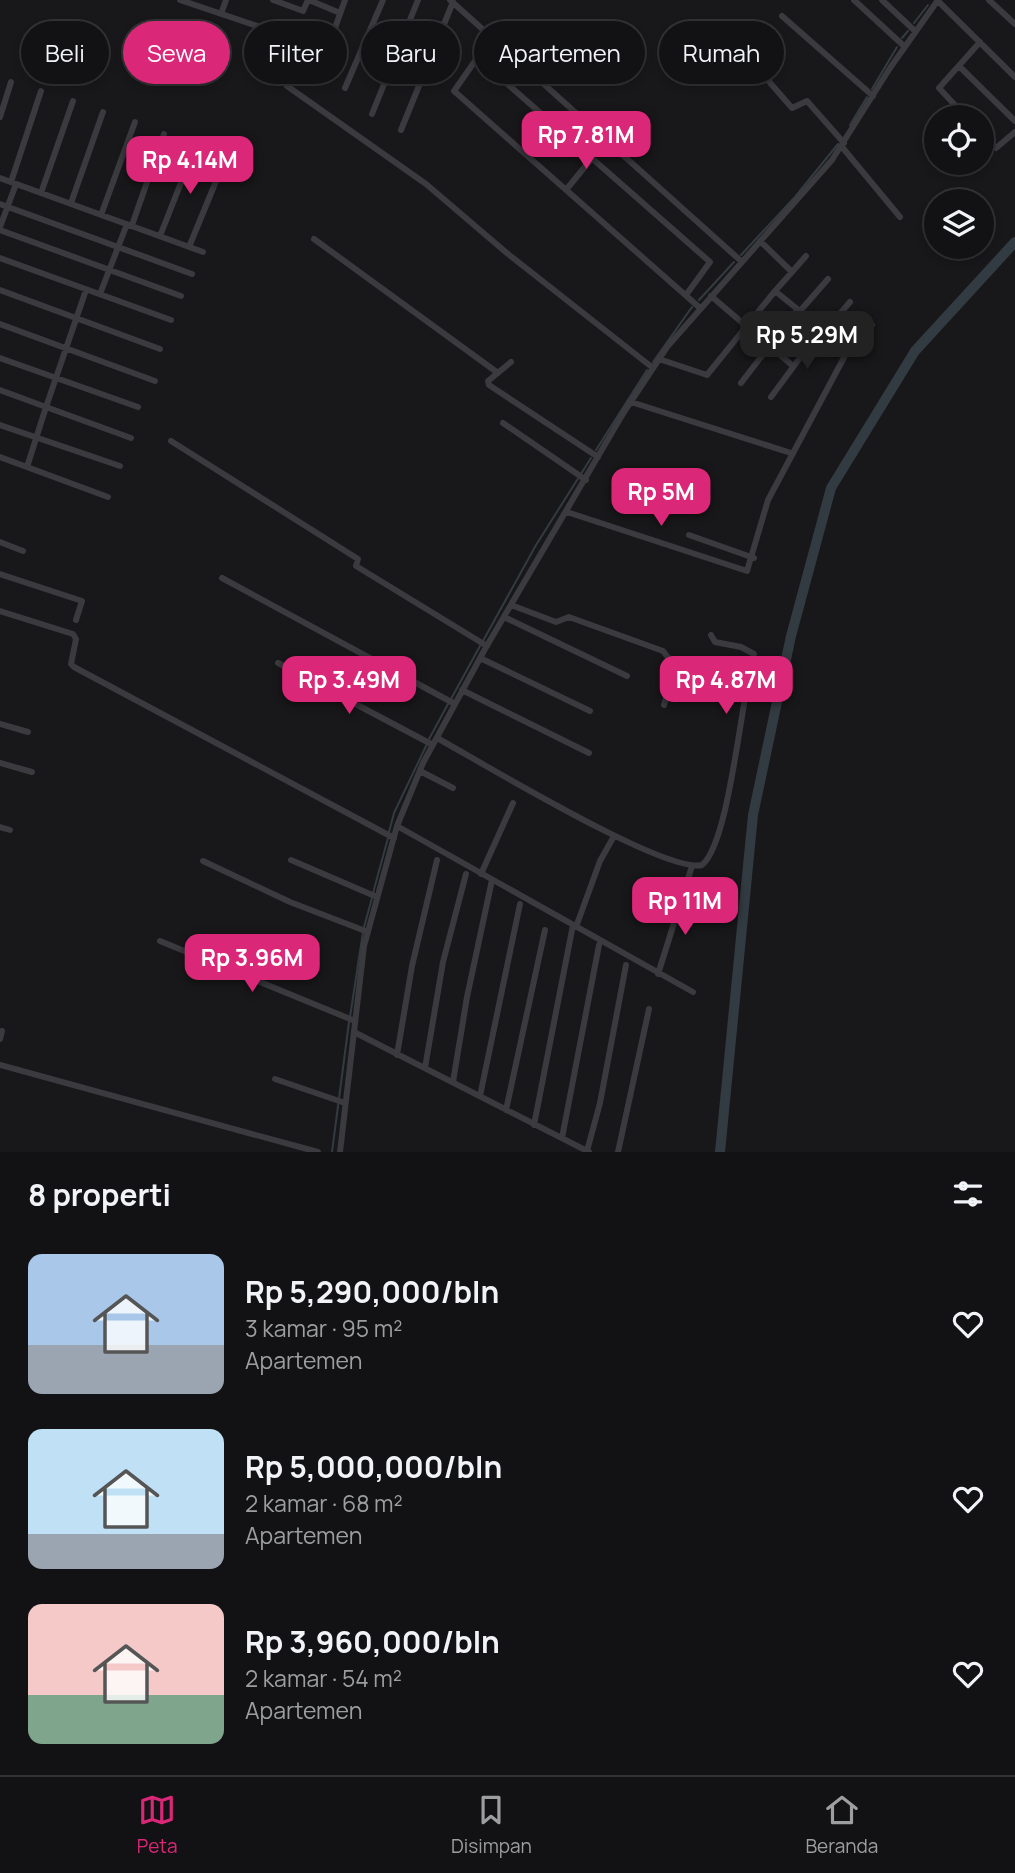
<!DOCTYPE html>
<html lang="id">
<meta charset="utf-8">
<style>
body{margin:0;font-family:Manrope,sans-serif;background:#1f2022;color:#f1f3f6;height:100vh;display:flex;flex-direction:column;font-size:26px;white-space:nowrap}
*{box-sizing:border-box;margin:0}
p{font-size:23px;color:#9c9ea0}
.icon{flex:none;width:38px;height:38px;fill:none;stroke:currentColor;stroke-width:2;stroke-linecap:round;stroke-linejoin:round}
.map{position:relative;height:1152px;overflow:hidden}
.panel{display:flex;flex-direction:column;background:#121214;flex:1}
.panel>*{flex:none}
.hud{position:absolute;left:21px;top:21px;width:973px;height:63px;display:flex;gap:14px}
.buttons{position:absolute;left:924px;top:105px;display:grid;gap:14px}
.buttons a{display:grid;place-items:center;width:70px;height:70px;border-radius:50%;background:#121214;box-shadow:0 4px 10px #0003,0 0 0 2px #313234;font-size:35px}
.price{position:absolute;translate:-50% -60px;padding:0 16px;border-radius:14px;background:#db2777;color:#fff;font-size:23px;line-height:46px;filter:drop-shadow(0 2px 4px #0008)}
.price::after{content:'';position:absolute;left:50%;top:42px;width:21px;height:16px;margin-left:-10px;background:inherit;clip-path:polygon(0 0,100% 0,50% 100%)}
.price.selected{background:#222;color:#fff}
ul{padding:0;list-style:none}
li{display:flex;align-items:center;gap:21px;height:175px;padding:0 28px}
li span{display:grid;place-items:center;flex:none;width:196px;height:140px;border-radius:14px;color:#555}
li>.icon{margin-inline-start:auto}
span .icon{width:84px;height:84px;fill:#fffc;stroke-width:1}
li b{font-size:30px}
h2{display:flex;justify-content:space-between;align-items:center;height:84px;padding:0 28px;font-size:30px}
.chip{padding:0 24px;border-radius:32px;background:#121214;box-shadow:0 4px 10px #0003,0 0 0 2px #313234;font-size:24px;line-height:63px}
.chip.selected{background:#db2777;color:#fff}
.dock{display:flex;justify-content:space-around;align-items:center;height:98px;border-top:2px solid #313234;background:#121214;font-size:19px;color:#9c9ea0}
.dock a{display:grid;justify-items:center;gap:4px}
.dock .selected{color:#db2777}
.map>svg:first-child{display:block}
</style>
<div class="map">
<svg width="1015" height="1152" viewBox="0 0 1015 1152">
<rect width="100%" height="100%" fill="#18181a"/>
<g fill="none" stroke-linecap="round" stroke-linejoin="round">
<!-- stream -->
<path stroke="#333b42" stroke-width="2" d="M914,23L928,5
M902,38L908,31
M872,89L897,47
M850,125L867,97
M741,255L795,197L838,144
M699,300L734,262
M653,362L692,307
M596,450L647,370
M483,641L536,545L591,458
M451,699L480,646
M429,739L448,704
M389,832L394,813L427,744
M373,893L388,838
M364,927L372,898
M350,1017L363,932
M332,1152L349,1022"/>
<!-- river -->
<path stroke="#333b42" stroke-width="10" d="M720,1152L753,815L791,636L831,488L915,351L1015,242"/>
<!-- minor -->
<path stroke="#3a3a3f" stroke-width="6" d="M180,0L284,35
M273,0L303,11L308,0
M309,0L340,13
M450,0L741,261
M854,0L905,47
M882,0L915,31
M989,0L1015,24
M938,1L1015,77
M221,14L226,0
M782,16L873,96
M719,24L792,108L807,101L844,143
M335,28L345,0
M959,66L1015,121
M287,86L426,184L508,254L653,368
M345,88L383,0
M372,114L418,0
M0,117L11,82
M966,117L939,88L980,42
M401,130L453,2
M982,133L996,148L1015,132
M842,147L900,217
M0,178L203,252
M11,182L41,91
M566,190L592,158
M41,193L73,101
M71,203L103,112
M0,204L192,274
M101,215L135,122
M132,225L164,134
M0,227L16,184
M0,230L181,296
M160,236L195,147
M314,239L498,373
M760,241L792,272L775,291L848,350L872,325
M189,247L226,157
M0,258L171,320
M792,272L806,256
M0,290L160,349
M86,290L46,407L131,438
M100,294L127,224
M686,295L710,262L480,60L475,61L454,91L700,308
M711,296L793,366
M800,311L828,279
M0,324L155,381
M825,331L850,302
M0,358L138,407
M659,359L707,375L775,291
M511,362L488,381L489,385L598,457
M741,383L795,313
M0,390L46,407L27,467
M771,397L822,328
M631,402L791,453
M503,423L586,480
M0,425L120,466
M171,441L358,559L356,566L487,646
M0,457L108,497
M567,512L747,571L768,500L848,350
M689,535L754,558
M0,542L23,551
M0,574L82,601L76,620
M222,578L455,704
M511,605L556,622L569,617L663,651L674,665L747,678
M0,611L73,634L76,639L71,664L74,667L394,838
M504,617L627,676
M480,658L590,711
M278,663L433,745
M462,690L589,753
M664,705L676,666
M0,724L28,732
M437,738C479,761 665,874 702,865C730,842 741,697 754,654L741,647L715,642L711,635
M0,763L32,772
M420,771L453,788
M397,826L693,992
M0,827L10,830
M291,860L377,897
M203,861L290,902L368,932
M481,874L513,803
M576,927L600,861L614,836
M160,941L355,1021
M658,974L692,866
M354,1032L589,1152
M0,1039L2,1031
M397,1055L412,966L437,860
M0,1065L318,1152
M425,1068L443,962L466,874
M275,1079L345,1103
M453,1082L467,997L492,880
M480,1096L520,904
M506,1110L545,930
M534,1125L573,925
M562,1138L599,945
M587,1151L600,1103L626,965
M340,1152L364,946L397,826L423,763L485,649L624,412L667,347L832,160L890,68L938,0
M618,1152L649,1009"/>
</g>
</svg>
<div class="buttons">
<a><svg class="icon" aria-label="locate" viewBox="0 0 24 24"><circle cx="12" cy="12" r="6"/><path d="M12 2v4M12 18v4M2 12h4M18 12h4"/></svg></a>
<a><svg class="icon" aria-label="layers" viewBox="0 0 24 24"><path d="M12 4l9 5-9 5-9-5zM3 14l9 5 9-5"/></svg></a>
</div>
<b class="price" style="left:586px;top:171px">Rp 7.81M</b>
<b class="price" style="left:190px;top:196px">Rp 4.14M</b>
<b class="price selected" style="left:807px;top:371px">Rp 5.29M</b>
<b class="price" style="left:661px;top:528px">Rp 5M</b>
<b class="price" style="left:349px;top:716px">Rp 3.49M</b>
<b class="price" style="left:726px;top:716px">Rp 4.87M</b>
<b class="price" style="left:685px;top:937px">Rp 11M</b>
<b class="price" style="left:252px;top:994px">Rp 3.96M</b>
<div class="hud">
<a class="chip">Beli</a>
<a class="chip selected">Sewa</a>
<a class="chip">Filter</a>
<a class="chip">Baru</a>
<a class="chip">Apartemen</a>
<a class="chip">Rumah</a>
</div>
</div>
<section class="panel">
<h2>8 properti<svg class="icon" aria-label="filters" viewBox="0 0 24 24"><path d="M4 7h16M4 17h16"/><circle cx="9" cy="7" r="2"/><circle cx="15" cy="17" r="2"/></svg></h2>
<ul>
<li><span style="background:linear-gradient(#a9c7e8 65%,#9aa5b1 0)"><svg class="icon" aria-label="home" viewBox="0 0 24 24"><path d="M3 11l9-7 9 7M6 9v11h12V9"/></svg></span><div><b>Rp 5,290,000/bln</b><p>3 kamar · 95 m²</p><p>Apartemen</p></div><svg class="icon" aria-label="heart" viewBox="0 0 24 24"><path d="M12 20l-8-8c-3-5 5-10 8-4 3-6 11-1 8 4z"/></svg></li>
<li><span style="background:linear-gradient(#bfe0f5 75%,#9aa5b1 0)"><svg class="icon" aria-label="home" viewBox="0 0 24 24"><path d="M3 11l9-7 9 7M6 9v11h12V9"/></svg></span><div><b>Rp 5,000,000/bln</b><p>2 kamar · 68 m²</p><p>Apartemen</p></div><svg class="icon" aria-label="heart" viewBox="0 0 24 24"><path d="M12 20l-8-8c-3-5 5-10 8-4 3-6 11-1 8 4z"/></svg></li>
<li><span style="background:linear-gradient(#f6c9c9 65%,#7fa58c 0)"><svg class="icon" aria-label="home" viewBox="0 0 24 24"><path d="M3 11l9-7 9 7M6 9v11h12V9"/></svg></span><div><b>Rp 3,960,000/bln</b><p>2 kamar · 54 m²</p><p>Apartemen</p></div><svg class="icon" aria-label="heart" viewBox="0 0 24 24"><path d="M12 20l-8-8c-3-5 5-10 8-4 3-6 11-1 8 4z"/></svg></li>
</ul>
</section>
<nav class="dock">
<a class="selected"><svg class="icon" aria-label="map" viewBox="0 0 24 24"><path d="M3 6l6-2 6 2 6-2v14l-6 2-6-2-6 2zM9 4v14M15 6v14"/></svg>Peta</a>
<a><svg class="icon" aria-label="saved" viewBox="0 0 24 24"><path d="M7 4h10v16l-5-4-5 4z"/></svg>Disimpan</a>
<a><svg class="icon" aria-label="home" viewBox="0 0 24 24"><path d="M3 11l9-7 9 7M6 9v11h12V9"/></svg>Beranda</a>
</nav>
